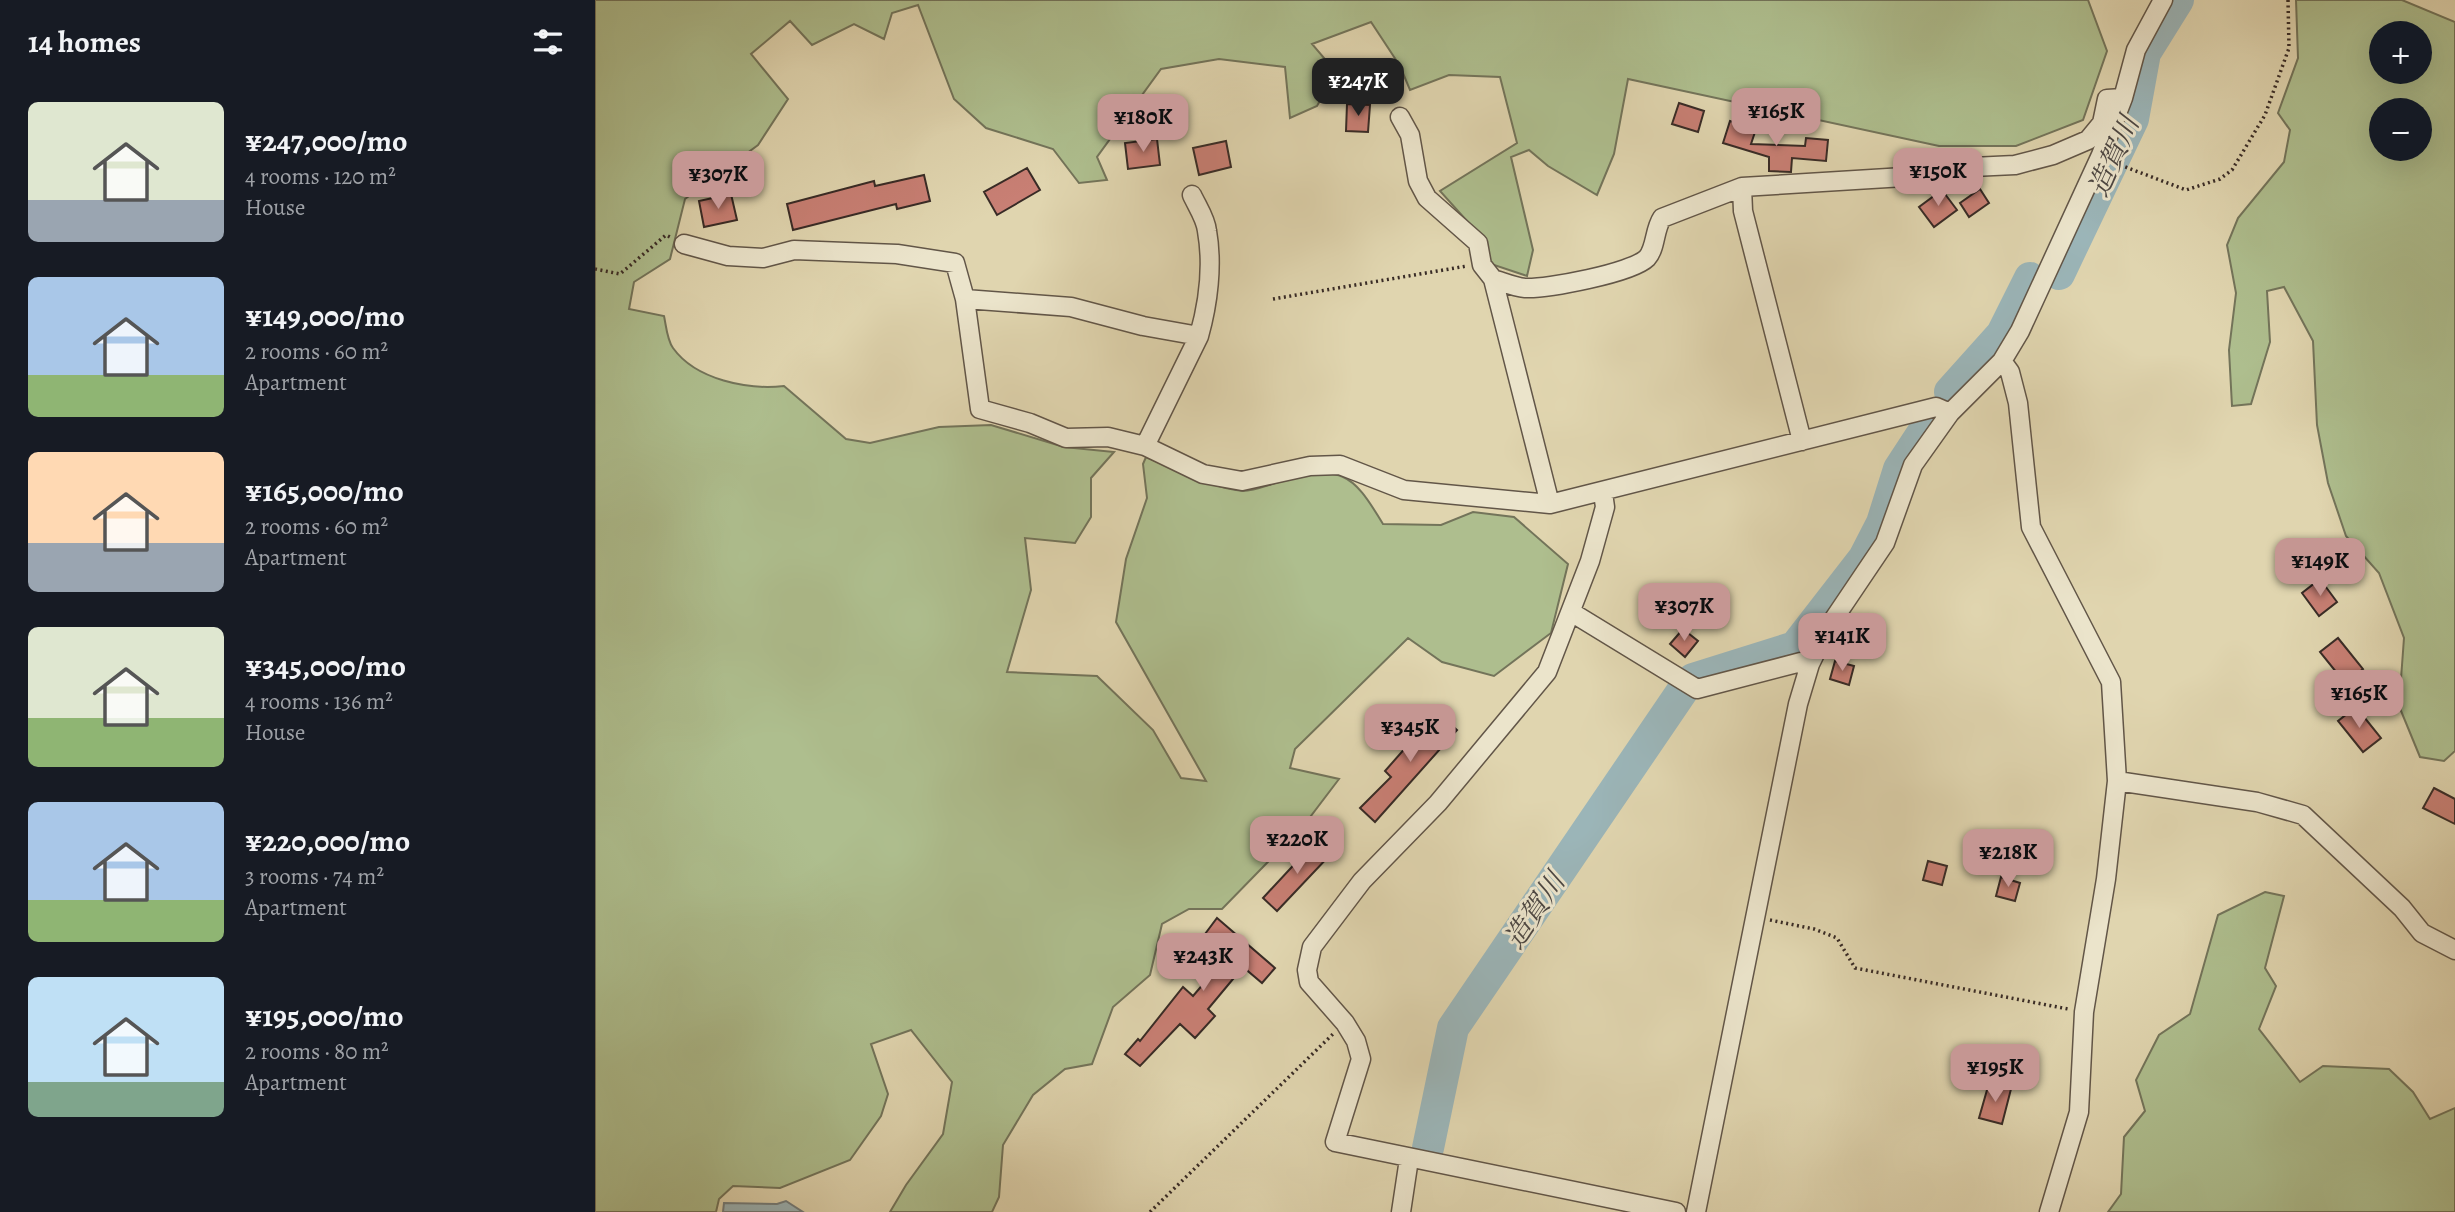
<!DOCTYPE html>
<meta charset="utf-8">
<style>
body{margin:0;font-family:Alegreya,"Noto Serif JP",serif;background:#242831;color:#f1f3f6;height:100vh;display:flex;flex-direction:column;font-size:26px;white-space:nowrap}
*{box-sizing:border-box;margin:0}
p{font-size:23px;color:#9ea1a6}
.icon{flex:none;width:38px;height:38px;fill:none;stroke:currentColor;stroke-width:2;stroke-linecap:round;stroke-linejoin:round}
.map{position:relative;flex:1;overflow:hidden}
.drawer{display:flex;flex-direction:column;background:#171b24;width:595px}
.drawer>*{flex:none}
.buttons{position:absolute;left:1774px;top:21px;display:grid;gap:14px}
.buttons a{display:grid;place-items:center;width:63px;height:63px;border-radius:50%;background:#171b24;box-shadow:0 7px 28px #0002;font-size:35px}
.price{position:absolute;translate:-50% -60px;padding:0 16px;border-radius:14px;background:#c59692;color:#111;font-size:23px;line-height:46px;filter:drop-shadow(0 2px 4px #0008)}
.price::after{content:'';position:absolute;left:50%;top:42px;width:21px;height:16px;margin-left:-10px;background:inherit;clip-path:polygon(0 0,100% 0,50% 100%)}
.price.selected{background:#222;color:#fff}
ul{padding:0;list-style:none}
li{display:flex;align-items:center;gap:21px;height:175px;padding:0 28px}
li span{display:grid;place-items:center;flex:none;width:196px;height:140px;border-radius:10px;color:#555}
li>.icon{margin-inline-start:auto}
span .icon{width:84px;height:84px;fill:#fffc;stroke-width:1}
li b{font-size:30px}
h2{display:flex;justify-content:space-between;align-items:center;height:84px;padding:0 28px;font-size:30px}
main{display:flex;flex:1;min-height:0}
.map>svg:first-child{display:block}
</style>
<main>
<section class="drawer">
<h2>14 homes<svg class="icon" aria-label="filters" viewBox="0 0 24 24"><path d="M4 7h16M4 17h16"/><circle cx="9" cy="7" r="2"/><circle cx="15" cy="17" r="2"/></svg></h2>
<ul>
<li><span style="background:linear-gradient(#dfe7d0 70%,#9aa5b1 0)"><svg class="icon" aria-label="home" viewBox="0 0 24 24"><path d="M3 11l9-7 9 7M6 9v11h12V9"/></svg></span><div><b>¥247,000/mo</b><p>4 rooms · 120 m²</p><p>House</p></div></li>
<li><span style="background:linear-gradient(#a9c7e8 70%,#8fb573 0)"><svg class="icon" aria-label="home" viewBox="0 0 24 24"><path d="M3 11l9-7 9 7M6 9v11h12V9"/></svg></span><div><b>¥149,000/mo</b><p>2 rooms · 60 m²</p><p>Apartment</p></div></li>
<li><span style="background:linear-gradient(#ffd9b3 65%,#9aa5b1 0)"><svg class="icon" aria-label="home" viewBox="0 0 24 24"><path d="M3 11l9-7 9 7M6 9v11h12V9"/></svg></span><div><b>¥165,000/mo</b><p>2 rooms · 60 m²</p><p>Apartment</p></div></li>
<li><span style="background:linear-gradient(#dfe7d0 65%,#8fb573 0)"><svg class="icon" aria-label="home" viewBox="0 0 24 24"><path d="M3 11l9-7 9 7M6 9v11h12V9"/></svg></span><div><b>¥345,000/mo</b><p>4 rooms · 136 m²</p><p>House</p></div></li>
<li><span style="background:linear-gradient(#a9c7e8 70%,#8fb573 0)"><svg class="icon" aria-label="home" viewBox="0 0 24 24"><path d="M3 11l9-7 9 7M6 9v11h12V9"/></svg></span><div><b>¥220,000/mo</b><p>3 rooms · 74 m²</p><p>Apartment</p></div></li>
<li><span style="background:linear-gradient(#bfe0f5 75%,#7fa58c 0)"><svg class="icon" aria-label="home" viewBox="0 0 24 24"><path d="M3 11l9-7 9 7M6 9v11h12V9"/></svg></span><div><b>¥195,000/mo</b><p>2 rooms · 80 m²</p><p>Apartment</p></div></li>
</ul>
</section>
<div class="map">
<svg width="1860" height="1212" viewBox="0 0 1860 1212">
<rect width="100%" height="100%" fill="#e0d5af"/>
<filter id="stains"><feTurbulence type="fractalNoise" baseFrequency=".00286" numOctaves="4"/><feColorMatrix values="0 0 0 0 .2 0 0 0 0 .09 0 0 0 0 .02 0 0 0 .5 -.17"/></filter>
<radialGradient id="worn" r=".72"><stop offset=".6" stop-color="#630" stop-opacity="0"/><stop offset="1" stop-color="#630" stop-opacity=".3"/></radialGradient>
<!-- green -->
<path fill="#aebe8e" stroke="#73745a" stroke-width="2" fill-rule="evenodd" d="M0,0H1493L1512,51L1488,120L1421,146H1344L1033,79L1019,154L1002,195L953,166L934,150L916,157L938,250L932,276L896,264L882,232L845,191L922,143L905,77L854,75L815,90L805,66L776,22L717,44L741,72L722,106L695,118L690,67L624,59L566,69L502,157L512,180L484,183L458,149L391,128L359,99L323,5L297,13L289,39L259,24L217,45L195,21L156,54L193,99L163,145L90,199L75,259L39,282L34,309L69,316C71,325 72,340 78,348C101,380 153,390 189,386L251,439L275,443L344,427L396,425L469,447L519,452L496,478V517L480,543L430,538L436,590L412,672L502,676L558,730L586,778L611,781L521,622L531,559L552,498L548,464L551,457C581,469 615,488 648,491C659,491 673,485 684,482C747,465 756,471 788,524L846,525L878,512L919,517L973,564L956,633L899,676L847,662L813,638L700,749L695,768L744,779L709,825L627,909H594L567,924L555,975L518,1007L497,1064L470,1069L438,1095L408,1145L404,1197L397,1212H295L311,1185L348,1134L357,1082L316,1030L276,1044L293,1094L286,1116L255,1160L185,1188L138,1186L124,1199L121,1212H0Z
M1701,0H1807L1860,22V751L1849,761L1825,757L1804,706L1809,638L1784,573L1751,536L1733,483L1722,425L1718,341L1689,287L1672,291L1675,342L1656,404L1637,406L1634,350L1641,293L1632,245L1643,218L1689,162L1695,130L1683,113L1703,58ZM1787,33H1825V72H1787ZM1787,110H1825V149H1787Z
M1670,892L1689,896L1670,968L1681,986L1664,1029L1705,1082L1728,1066L1794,1069L1818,1092L1835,1119L1860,1108V1212H1513L1526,1194L1529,1137L1550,1111L1541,1080L1564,1035L1595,1014L1623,915Z"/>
<!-- water -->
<path fill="#9bb5b8" stroke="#737e7e" stroke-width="2" d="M191,1201L208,1212H128L129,1203L182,1204Z"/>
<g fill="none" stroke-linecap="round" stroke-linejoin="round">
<!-- river -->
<path stroke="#9bb5b8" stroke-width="32" d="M1464,274L1538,119L1550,53L1583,0
M1355,392L1407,334L1435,278
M1098,679L1200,647L1269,558L1287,523L1304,469L1338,417
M833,1148L858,1028L1088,690"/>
</g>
<!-- building -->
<path fill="#c87f74" stroke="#382b26" stroke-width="2" d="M1084,103L1109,111L1103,132L1077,124Z
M752,104L775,105L773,132L751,131Z
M1135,121L1161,129L1156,144L1210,146L1211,138L1233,140L1231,161L1197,158L1196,172L1174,171V157L1128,143Z
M562,139L565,165L533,169L530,143Z
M631,141L636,167L604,175L598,148Z
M432,168L445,190L402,215L389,192Z
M329,175L335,201L302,209L301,204L198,230L192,204L279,181L280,186Z
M1385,189L1394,203L1374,217L1365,203Z
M1347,190L1362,210L1339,227L1324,207Z
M136,194L142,220L109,227L104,201Z
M1725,579L1742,602L1724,616L1707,593Z
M1088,629L1103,641L1090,657L1075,644Z
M1743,638L1768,669L1750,683L1725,652Z
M1240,661L1259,666L1254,685L1235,679Z
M1761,707L1786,738L1768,752L1743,721Z
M842,712L862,730L780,822L765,808L796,777L790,771Z
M1839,788L1860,799V824L1828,808Z
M721,841L735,855L682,911L668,898Z
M1333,861L1352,866L1347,885L1328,880Z
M1406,877L1425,883L1420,901L1401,896Z
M622,918L680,968L667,983L648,967L613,1009L620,1016L600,1038L585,1024L545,1066L530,1054L543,1039L545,1041L588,987L598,996L634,954L610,934Z
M1394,1083L1416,1089L1407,1124L1384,1118Z"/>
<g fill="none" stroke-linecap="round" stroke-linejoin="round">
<defs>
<path id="minor" d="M805,117L815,135L823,181L832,198L883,243L887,265L898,279L955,504
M1147,187L1148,211L1207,441
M89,244L133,256L168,258L199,250L302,254L360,263L370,299L385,409L435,423L471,438L513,437L550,446L608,474L647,481L715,466L745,465L809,490L955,504L1341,407L1355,413
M898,279C908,282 919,287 930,288C952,289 1037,273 1052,258C1061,248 1059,230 1067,218L1147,187L1309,177L1356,168L1420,165L1458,155L1493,140L1507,123L1512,99L1528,98
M370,299L476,307L548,326L604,336
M1407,361L1415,372L1423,403L1436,527L1516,682L1522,781L1511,879L1489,1012L1484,1112L1454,1212
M550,446L604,336C613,304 618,265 612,231C611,219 602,206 597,195
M1008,493L1010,507L995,561L952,672L843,803L767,881L717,947L712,970L714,982L750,1023L761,1041L766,1059L740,1142L1081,1212
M976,612L1102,689L1206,662L1215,664
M1522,781L1662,802L1708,815L1807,908L1827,933L1860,950
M806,1212L814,1159
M1101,1212L1203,704L1215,664L1232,629L1290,543L1318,465L1355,413L1407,361L1425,331L1506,155L1528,98L1541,50L1568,0"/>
</defs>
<!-- minor casing -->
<use href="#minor" stroke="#625648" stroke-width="21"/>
<!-- path -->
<path stroke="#382b26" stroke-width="3.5" stroke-dasharray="2 3.5" stroke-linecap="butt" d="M1520,163L1591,190L1625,179L1637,170L1670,115L1694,48L1693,0
M0,269L25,274L71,235L77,238
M678,299L872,266
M1175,920L1219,929L1242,938L1260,968L1473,1009
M555,1212L738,1034"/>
<!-- minor -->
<use href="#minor" stroke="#ebe4cb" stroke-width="18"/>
</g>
<g text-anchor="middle" stroke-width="6" stroke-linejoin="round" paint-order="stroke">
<!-- water labels -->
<g font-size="28" font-style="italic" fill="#4c4743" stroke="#ebe4cb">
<text transform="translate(1518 156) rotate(-66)" y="10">造賀川</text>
<text transform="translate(939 910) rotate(-56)" y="10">造賀川</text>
</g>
</g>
<rect width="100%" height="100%" filter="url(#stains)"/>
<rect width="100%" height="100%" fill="url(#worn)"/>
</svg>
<div class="buttons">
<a>+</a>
<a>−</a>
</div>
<b class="price selected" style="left:763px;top:118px">¥247K</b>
<b class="price" style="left:1181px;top:148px">¥165K</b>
<b class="price" style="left:548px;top:154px">¥180K</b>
<b class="price" style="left:1343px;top:208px">¥150K</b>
<b class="price" style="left:123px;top:211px">¥307K</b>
<b class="price" style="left:1725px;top:598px">¥149K</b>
<b class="price" style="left:1089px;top:643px">¥307K</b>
<b class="price" style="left:1247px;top:673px">¥141K</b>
<b class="price" style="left:1764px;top:730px">¥165K</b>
<b class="price" style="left:815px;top:764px">¥345K</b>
<b class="price" style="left:702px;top:876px">¥220K</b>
<b class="price" style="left:1413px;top:889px">¥218K</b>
<b class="price" style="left:608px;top:993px">¥243K</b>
<b class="price" style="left:1400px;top:1104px">¥195K</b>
</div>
</main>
